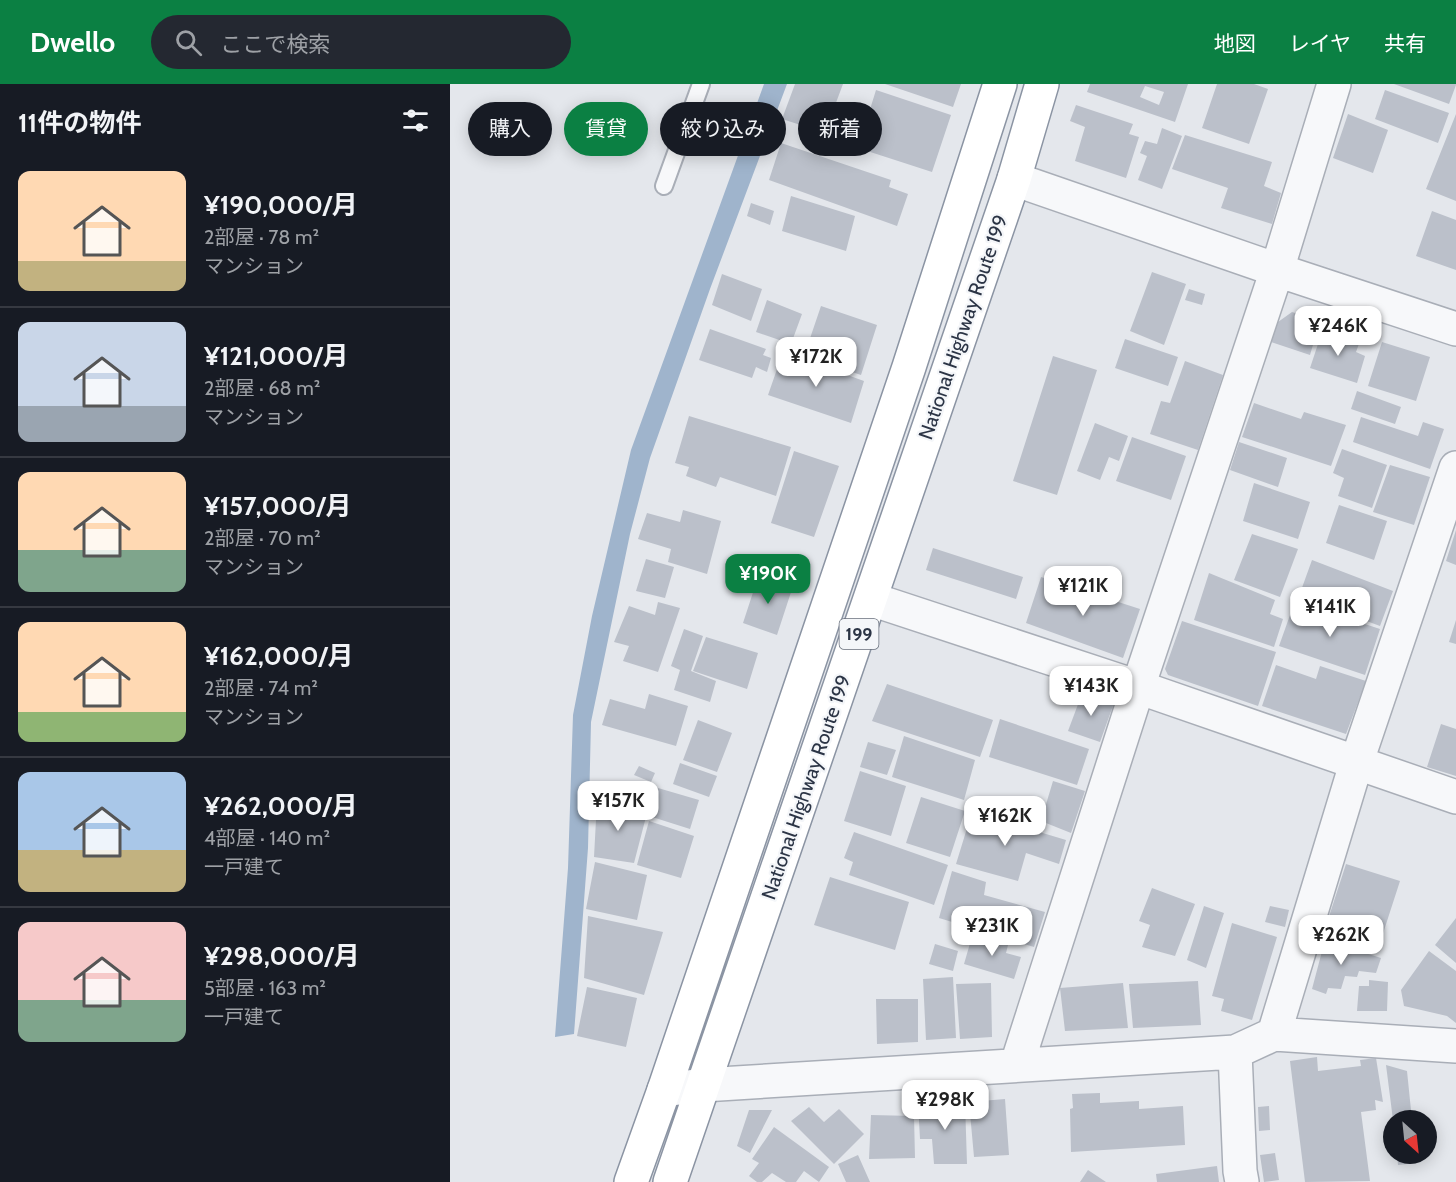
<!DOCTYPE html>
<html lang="ja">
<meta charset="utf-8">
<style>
body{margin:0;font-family:Cabin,"Noto Sans JP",sans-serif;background:#242831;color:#f1f3f6;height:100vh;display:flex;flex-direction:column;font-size:22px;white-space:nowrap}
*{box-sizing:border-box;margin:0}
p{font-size:20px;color:#9ea1a6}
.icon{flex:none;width:33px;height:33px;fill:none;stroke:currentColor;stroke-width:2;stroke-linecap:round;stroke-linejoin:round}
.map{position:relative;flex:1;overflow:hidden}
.side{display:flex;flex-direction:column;background:#171b24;width:450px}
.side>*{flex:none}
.hud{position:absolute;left:18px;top:18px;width:570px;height:54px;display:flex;gap:12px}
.needle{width:39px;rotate:153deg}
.buttons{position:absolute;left:933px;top:1026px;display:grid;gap:12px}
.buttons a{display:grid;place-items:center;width:54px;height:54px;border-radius:50%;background:#171b24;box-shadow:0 3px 15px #0003;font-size:30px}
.price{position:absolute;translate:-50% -51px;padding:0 14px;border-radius:12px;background:#fff;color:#222;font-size:20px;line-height:39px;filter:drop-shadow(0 2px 3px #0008)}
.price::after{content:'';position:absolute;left:50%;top:36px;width:18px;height:14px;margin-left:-9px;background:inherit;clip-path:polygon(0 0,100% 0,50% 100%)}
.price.current{background:#0b8043;color:#fff}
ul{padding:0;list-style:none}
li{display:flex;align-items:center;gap:18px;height:150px;padding:0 18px}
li+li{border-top:2px solid #363941}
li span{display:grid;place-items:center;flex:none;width:168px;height:120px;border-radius:12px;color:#555}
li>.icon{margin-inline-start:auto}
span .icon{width:72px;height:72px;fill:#fffc;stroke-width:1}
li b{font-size:26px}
h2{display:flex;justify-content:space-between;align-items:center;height:72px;padding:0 18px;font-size:26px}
.chip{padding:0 21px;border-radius:27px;background:#171b24;box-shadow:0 3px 15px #0003;font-size:21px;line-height:54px}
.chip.current{background:#0b8043;color:#fff}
header{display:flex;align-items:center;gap:36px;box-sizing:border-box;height:84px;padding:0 30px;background:#0b8043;color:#fff}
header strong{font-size:28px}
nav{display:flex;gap:33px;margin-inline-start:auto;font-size:21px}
.search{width:420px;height:54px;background:#242831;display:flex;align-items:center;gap:15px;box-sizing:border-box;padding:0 21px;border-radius:33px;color:#9ea1a6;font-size:22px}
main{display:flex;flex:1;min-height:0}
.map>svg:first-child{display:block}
</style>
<header>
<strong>Dwello</strong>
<div class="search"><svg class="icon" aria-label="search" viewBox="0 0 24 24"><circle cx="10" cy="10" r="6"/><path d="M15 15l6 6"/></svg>ここで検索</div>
<nav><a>地図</a><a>レイヤ</a><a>共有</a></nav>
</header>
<main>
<section class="side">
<h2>11件の物件<svg class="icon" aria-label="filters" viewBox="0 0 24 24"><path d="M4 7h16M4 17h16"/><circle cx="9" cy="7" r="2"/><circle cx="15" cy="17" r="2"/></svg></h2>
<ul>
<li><span style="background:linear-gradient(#ffd9b3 75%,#c2b280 0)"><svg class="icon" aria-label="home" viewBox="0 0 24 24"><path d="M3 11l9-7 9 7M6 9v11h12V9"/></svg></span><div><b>¥190,000/月</b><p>2部屋 · 78 m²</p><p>マンション</p></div></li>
<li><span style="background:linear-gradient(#c9d6e8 70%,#9aa5b1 0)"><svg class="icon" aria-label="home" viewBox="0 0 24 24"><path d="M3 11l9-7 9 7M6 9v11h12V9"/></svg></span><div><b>¥121,000/月</b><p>2部屋 · 68 m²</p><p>マンション</p></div></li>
<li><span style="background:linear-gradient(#ffd9b3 65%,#7fa58c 0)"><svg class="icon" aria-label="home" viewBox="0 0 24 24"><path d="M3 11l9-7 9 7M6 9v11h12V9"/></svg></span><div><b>¥157,000/月</b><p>2部屋 · 70 m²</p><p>マンション</p></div></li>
<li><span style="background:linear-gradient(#ffd9b3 75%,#8fb573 0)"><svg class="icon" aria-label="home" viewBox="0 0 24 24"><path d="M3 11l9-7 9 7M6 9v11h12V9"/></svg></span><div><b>¥162,000/月</b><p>2部屋 · 74 m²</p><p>マンション</p></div></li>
<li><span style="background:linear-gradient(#a9c7e8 65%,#c2b280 0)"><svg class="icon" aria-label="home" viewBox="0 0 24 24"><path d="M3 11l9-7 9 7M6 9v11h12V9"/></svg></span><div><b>¥262,000/月</b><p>4部屋 · 140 m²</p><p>一戸建て</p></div></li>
<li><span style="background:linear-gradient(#f6c9c9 65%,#7fa58c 0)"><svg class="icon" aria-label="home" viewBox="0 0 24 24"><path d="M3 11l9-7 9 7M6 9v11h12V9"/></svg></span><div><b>¥298,000/月</b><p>5部屋 · 163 m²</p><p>一戸建て</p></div></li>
</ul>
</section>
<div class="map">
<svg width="1006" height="1098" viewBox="0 0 1006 1098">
<rect width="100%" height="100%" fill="#e4e7ec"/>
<!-- water -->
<path fill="#9fb4cc" d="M314,0H337L260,205L200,374L180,450L141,638L138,764L124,950L105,953L118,784L123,631L142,532L181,366Z"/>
<!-- building -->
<path fill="#bbc0ca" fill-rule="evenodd" d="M345,0H393L378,40L367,36L363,45L332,35Z
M435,0H511L503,23Z
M640,0H738L725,38L637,8ZM695,2L714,8L709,21L690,13Z
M767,0H804L818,5L799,60L752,44Z
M944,0H1006V1L999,20Z
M426,6L501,31L482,88L408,64Z
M935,6L999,29L988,59L925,35Z
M626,21L683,40L679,50L689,53L676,94L625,77L635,43L620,37Z
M388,29L407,34L401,54L382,48Z
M898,30L938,46L923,89L883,74Z
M1006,30V117L976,105Z
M712,44L732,52L712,105L688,96L697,72L690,69L695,57L707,60Z
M735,51L822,78L814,102L831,109L822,140L771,124L778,104L722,85Z
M331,59L441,96L439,103L458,110L447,142L319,96Z
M341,112L405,132L396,167L332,147Z
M301,119L324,127L320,141L297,132Z
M982,127L1006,136V186L966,172Z
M702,188L736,200L714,261L680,247Z
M272,190L312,205L301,237L262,221Z
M739,205L755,210L752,221L735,216Z
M317,216L352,230L341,260L306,248Z
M371,222L427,241L411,291L354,272Z
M842,228L870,237L860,271L821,258L828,238Z
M260,245L316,265L313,271L321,274L317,288L306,283L302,294L249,276Z
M873,245L910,257L906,268L915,272L907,299L860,284Z
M675,255L728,273L718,302L665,284Z
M932,258L980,273L966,317L918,302Z
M333,268L414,297L401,339L318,311Z
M603,272L647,286L607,411L563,397Z
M735,277L773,291L748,366L700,350L711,317L720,319Z
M907,307L951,323L945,340L901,325Z
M804,319L851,335L854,328L896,341L881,382L792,353Z
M239,332L341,363L326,412L270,393L266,403L236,392L239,383L225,379Z
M911,333L968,352L973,338L994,345L980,385L903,358Z
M645,339L678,352L669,377L659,373L650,396L627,387Z
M682,353L736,372L721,416L666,397Z
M789,358L837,374L828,403L780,386Z
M892,365L937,381L922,424L888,412L894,394L883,389Z
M344,367L389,382L364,453L321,439Z
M940,381L980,393L964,441L923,428Z
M804,399L860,418L848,455L793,437Z
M889,421L937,437L924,476L876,459Z
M233,426L271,437L257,490L218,478L221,465L188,455L197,429L230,438Z
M1006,446V481L996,477Z
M802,450L848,465L830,513L784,496Z
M483,464L573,493L566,515L476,486Z
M196,475L224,483L215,514L186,507Z
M862,476L943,507L930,542L849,512Z
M759,489L825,516L820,530L833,535L824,563L744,536Z
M309,490L343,502L327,551L293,539Z
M591,493L690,525L673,574L576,539Z
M845,517L930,545L915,591L829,562Z
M208,518L230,524L208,588L173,577L179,562L164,558L179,522L205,531Z
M1006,536V560L999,558Z
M732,537L826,568L808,622L718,591L715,585Z
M234,545L253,552L241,587L266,597L260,618L224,606L230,586L221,582Z
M256,553L308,569L297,605L243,587Z
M826,581L866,595L870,582L916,597L896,650L812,622Z
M437,600L543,636L530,673L422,637Z
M633,607L664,619L650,658L618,647Z
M199,610L238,622L226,662L152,641L160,615L195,625Z
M550,635L639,665L627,701L539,673Z
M248,636L282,649L267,688L233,676Z
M991,640L1006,645V692L977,683Z
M454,652L525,676L514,716L442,693Z
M418,658L446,666L437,691L410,683Z
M230,679L267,692L259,713L223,700Z
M189,682L205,689L201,698L184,691Z
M410,687L456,702L441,752L394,737Z
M603,697L635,707L621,749L591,737Z
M208,704L249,716L240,745L199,732Z
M471,713L515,727L500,773L456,759Z
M147,717L197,729L184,779L144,773Z
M522,728L616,756L609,780L576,769L568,797L506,780Z
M199,737L244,752L231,794L187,781Z
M404,748L498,781L484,821L399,791L403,778L394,774Z
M145,778L197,791L187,836L136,825Z
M896,780L950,797L927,868L873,851Z
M502,787L536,798L534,811L595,828L584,863L489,834Z
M380,793L459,818L445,866L364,841Z
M702,804L745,820L725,872L692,863L700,841L689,837Z
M754,822L774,829L756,884L737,876Z
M820,822L839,826L835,843L815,838Z
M138,832L213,848L194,911L134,894Z
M1006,834V879L985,861Z
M782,839L827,853L802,936L771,927L774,915L762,912Z
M523,849L558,861L556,869L571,873L564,895L514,880Z
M875,856L931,874L926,889L909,887L907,893L895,892L891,905L878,904L876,910L862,905Z
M485,860L508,867L503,887L479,880Z
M979,867L1006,887V939L997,932L954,922L951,906Z
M503,893L506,954L476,956L473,895Z
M919,896L938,898L937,927H907L909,902H919Z
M748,897L751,941L683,944L679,900Z
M541,899L542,953L510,955L506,900Z
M673,899L678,944L615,947L610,904Z
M137,903L187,914L176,963L127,952Z
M426,915H468V958L427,960Z
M867,973L868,987L911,982L910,976L926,974L933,1018L925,1016L926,1026L911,1028L920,1097L855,1098L840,977Z
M936,981L957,987L962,1036H943Z
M650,1009V1019L689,1017V1025L733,1022L735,1061L621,1068L620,1025L623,1024L622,1010Z
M555,1015L559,1071L524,1073L519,1018Z
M515,1018L517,1080H484L482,1055H470L468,1019Z
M819,1022L820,1046L809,1047L808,1023Z
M359,1023L374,1038L389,1025L414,1050L384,1080L341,1037Z
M299,1026H322L300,1069L287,1062Z
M421,1031L464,1032L465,1074L419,1075Z
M324,1043L379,1083L369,1098L354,1087L346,1098H336L322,1089L312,1098H307L299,1092L309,1079L302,1075Z
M825,1069L829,1096L814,1098L810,1071Z
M947,1070H966L967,1079L948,1081Z
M408,1071L420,1098H396L388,1080Z
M767,1082L769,1098H707L706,1090Z
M638,1086L656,1098H630Z"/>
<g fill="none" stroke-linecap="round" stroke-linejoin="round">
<defs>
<path id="service" d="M214,102L251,0"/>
<path id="minor" d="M564,95L827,186L1006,245
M421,515L688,603L1006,713
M824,950L906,680L1006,384
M785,968L790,1087L792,1098
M567,980L688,603L827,186L884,0
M214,1006L253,1001L785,968L824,950L1006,962"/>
<path id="trunk" d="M181,1098L214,1006L459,283L550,0
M220,1098L564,95L592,0"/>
</defs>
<!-- service casing -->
<use href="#service" stroke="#a9aeb7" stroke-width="20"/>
<!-- minor casing -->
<use href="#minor" stroke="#a9aeb7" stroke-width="36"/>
<!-- trunk casing -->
<use href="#trunk" stroke="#8b94a3" stroke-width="36"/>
<!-- service -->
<use href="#service" stroke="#f7f8fa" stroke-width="16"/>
<!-- minor -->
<use href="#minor" stroke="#f7f8fa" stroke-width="33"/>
<!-- trunk -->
<use href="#trunk" stroke="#fff" stroke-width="33"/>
</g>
<g text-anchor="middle" stroke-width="4.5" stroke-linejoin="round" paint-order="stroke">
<!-- shield labels -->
<rect fill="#f4f6f9" stroke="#676e7b" stroke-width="1.5" x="389.5" y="535" width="39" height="30" rx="4.5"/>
<g font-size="18" font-weight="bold" fill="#2b3445">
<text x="409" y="556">199</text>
</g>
<!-- street labels -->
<g font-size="20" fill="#2b3445" stroke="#f4f6f9">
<text transform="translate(513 243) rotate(-71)" y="7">National Highway Route 199</text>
<text transform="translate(356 703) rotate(-71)" y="7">National Highway Route 199</text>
</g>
</g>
</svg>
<div class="buttons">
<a><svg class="needle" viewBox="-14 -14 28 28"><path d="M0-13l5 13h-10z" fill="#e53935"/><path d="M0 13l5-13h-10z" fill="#9ea1a6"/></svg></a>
</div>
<b class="price" style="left:888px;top:273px">¥246K</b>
<b class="price" style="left:366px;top:304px">¥172K</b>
<b class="price current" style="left:318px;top:521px">¥190K</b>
<b class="price" style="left:633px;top:533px">¥121K</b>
<b class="price" style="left:880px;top:554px">¥141K</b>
<b class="price" style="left:641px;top:633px">¥143K</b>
<b class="price" style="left:168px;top:748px">¥157K</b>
<b class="price" style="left:555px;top:763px">¥162K</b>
<b class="price" style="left:542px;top:873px">¥231K</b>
<b class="price" style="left:891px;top:882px">¥262K</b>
<b class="price" style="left:495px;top:1047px">¥298K</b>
<div class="hud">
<a class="chip">購入</a>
<a class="chip current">賃貸</a>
<a class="chip">絞り込み</a>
<a class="chip">新着</a>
</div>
</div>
</main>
